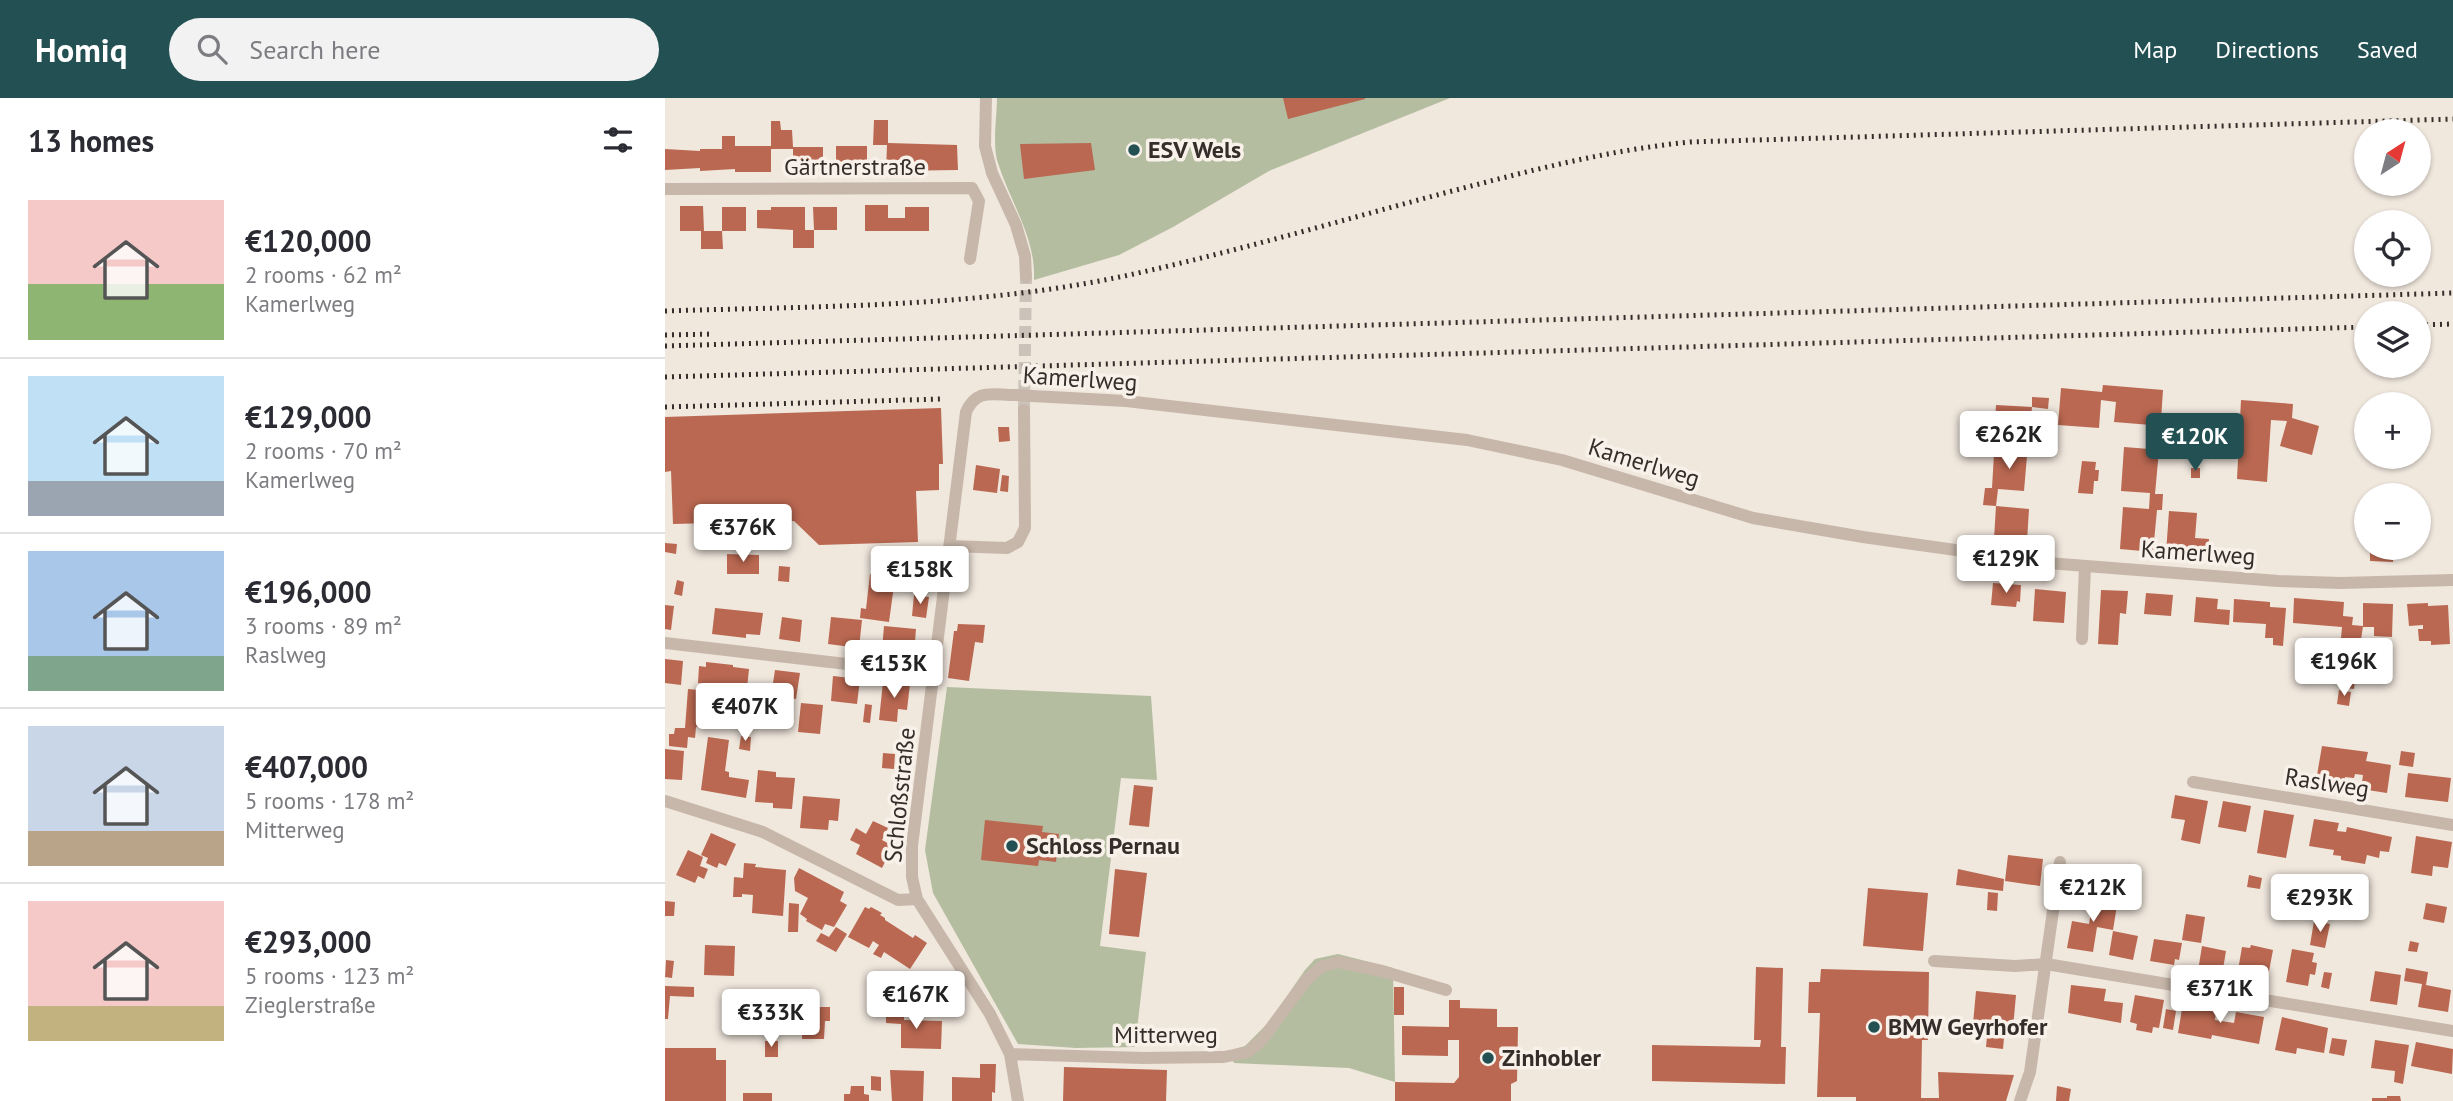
<!DOCTYPE html>
<meta charset="utf-8">
<style>
body{margin:0;font-family:"PT Sans",sans-serif;background:#f2f2f3;color:#2b2b33;height:100vh;display:flex;flex-direction:column;font-size:26px;white-space:nowrap}
*{box-sizing:border-box;margin:0}
p{font-size:23px;color:#7c7c81}
.icon{flex:none;width:38px;height:38px;fill:none;stroke:currentColor;stroke-width:2;stroke-linecap:round;stroke-linejoin:round}
.map{position:relative;flex:1;overflow:hidden}
.side{display:flex;flex-direction:column;background:#fff;width:665px}
.side>*{flex:none}
.needle{width:46px;rotate:36deg}
.fabs{position:absolute;left:1689px;top:21px;display:grid;gap:14px}
.fabs a{display:grid;place-items:center;width:77px;height:77px;border-radius:50%;background:#fff;box-shadow:0 2px 5px #0004;font-size:35px}
.price{position:absolute;translate:-50% -60px;padding:0 16px;border-radius:7px;background:#fff;color:#222;font-size:23px;line-height:46px;filter:drop-shadow(0 2px 4px #0008)}
.price::after{content:'';position:absolute;left:50%;top:42px;width:21px;height:16px;margin-left:-10px;background:inherit;clip-path:polygon(0 0,100% 0,50% 100%)}
.price.active{background:#235053;color:#fff}
ul{padding:0;list-style:none}
li{display:flex;align-items:center;gap:21px;height:175px;padding:0 28px}
li+li{border-top:2px solid #e1e1e2}
li span{display:grid;place-items:center;flex:none;width:196px;height:140px;border-radius:0px;color:#555}
li>.icon{margin-inline-start:auto}
span .icon{width:84px;height:84px;fill:#fffc;stroke-width:1}
li b{font-size:30px}
h2{display:flex;justify-content:space-between;align-items:center;height:84px;padding:0 28px;font-size:30px}
header{display:flex;align-items:center;gap:42px;box-sizing:border-box;height:98px;padding:0 35px;background:#235053;color:#fff}
header strong{font-size:33px}
nav{display:flex;gap:38px;margin-inline-start:auto;font-size:24px}
.search{width:490px;height:63px;background:#f2f2f3;display:flex;align-items:center;gap:18px;box-sizing:border-box;padding:0 24px;border-radius:38px;color:#7c7c81;font-size:26px}
main{display:flex;flex:1;min-height:0}
.map>svg:first-child{display:block}
</style>
<header>
<strong>Homiq</strong>
<div class="search"><svg class="icon" aria-label="search" viewBox="0 0 24 24"><circle cx="10" cy="10" r="6"/><path d="M15 15l6 6"/></svg>Search here</div>
<nav><a>Map</a><a>Directions</a><a>Saved</a></nav>
</header>
<main>
<section class="side">
<h2>13 homes<svg class="icon" aria-label="filters" viewBox="0 0 24 24"><path d="M4 7h16M4 17h16"/><circle cx="9" cy="7" r="2"/><circle cx="15" cy="17" r="2"/></svg></h2>
<ul>
<li><span style="background:linear-gradient(#f6c9c9 60%,#8fb573 0)"><svg class="icon" aria-label="home" viewBox="0 0 24 24"><path d="M3 11l9-7 9 7M6 9v11h12V9"/></svg></span><div><b>€120,000</b><p>2 rooms · 62 m²</p><p>Kamerlweg</p></div></li>
<li><span style="background:linear-gradient(#bfe0f5 75%,#9aa5b1 0)"><svg class="icon" aria-label="home" viewBox="0 0 24 24"><path d="M3 11l9-7 9 7M6 9v11h12V9"/></svg></span><div><b>€129,000</b><p>2 rooms · 70 m²</p><p>Kamerlweg</p></div></li>
<li><span style="background:linear-gradient(#a9c7e8 75%,#7fa58c 0)"><svg class="icon" aria-label="home" viewBox="0 0 24 24"><path d="M3 11l9-7 9 7M6 9v11h12V9"/></svg></span><div><b>€196,000</b><p>3 rooms · 89 m²</p><p>Raslweg</p></div></li>
<li><span style="background:linear-gradient(#c9d6e8 75%,#b9a48a 0)"><svg class="icon" aria-label="home" viewBox="0 0 24 24"><path d="M3 11l9-7 9 7M6 9v11h12V9"/></svg></span><div><b>€407,000</b><p>5 rooms · 178 m²</p><p>Mitterweg</p></div></li>
<li><span style="background:linear-gradient(#f6c9c9 75%,#c2b280 0)"><svg class="icon" aria-label="home" viewBox="0 0 24 24"><path d="M3 11l9-7 9 7M6 9v11h12V9"/></svg></span><div><b>€293,000</b><p>5 rooms · 123 m²</p><p>Zieglerstraße</p></div></li>
</ul>
</section>
<div class="map">
<svg width="1788" height="1003" viewBox="0 0 1788 1003">
<rect width="100%" height="100%" fill="#f0e7dd"/>
<!-- green -->
<path fill="#b4bd9f" d="M332,0H785L604,73L508,129L454,157L369,182C371,139 345,104 333,65C327,49 332,18 332,0Z
M282,589L486,598L492,682L456,680L435,848L481,854L470,949L411,950L353,946L268,795L260,752Z
M673,856L728,870L730,984L684,970L569,965L563,953L580,948L604,924L640,872L650,861Z"/>
<!-- building -->
<path fill="#ba6851" d="M618,0H700V1L623,21Z
M209,22H223V45L292,47L293,72L221,73L222,47H208Z
M106,23H115L116,32H127L128,49H158V73H128V51H106V74H70V71L35,73V70L0,72V51L35,53V51H57V38H70V48H106Z
M426,45L430,72L359,81L355,46Z
M171,48H202V72H171Z
M200,107H223V120H240V109H264V133H200Z
M15,108H38L39,133H57V109H81V133H57L58,151H36V133H15Z
M106,109H140V132H149L148,109H172V132H149V150H128V132L92,130V112H106Z
M1438,287L1498,292L1496,322H1503L1501,353L1494,352L1490,396H1498L1497,412H1492L1488,454L1455,451L1458,409L1484,411L1485,395L1456,393L1459,349L1484,351L1486,327L1449,324L1451,304L1436,302L1434,330L1393,327L1396,290L1437,294Z
M1367,299L1384,300L1383,311L1367,309Z
M1576,302L1628,306L1627,320L1654,328L1647,357L1615,348L1622,323L1606,322L1602,384L1572,381Z
M1331,307L1367,309L1364,342L1336,340L1335,356L1362,358L1359,393L1333,391L1331,408L1364,411L1362,443L1329,441L1331,408L1318,407L1320,390H1327L1329,356L1321,355L1323,339H1329Z
M276,310L278,366H274V392L251,393L253,444L154,447L129,423L8,426L6,373L0,374V319Z
M333,329H344L345,343L334,344Z
M1417,363L1431,364L1430,372H1434L1433,383H1429L1428,396L1413,395Z
M311,367L335,371L332,395L308,392Z
M1526,370H1535V380H1526Z
M337,377L344,378L343,394L335,393Z
M1504,413L1532,415L1530,440L1544,441L1543,457L1501,455Z
M0,445L12,446L11,456L0,454Z
M1705,450H1729L1728,464L1705,463Z
M62,456L94,457V476H62Z
M114,468L125,469L124,484L113,483Z
M205,476L230,480L224,524L195,520L196,510L201,511Z
M12,482L19,484L17,498L9,496Z
M1328,485L1356,487L1355,504L1352,503L1351,509L1326,507Z
M1370,491L1401,494L1399,525L1368,523Z
M1436,492L1463,493L1461,516L1455,515L1453,547L1433,546Z
M1481,495L1508,497L1506,518L1479,516Z
M249,497L264,499L261,520L247,518Z
M1531,499L1553,501L1552,511L1565,512L1564,527L1529,524Z
M1629,500L1679,504L1678,518L1688,519L1687,527L1698,528L1696,542L1676,540L1677,529L1628,525Z
M1569,501L1605,504V509L1621,510L1618,548L1608,547V540H1600L1601,526L1568,524Z
M1698,505L1728,506L1727,539L1709,538V529H1698Z
M1763,505V508L1783,507L1785,546L1766,547V543H1754L1753,531H1758V527L1744,528L1742,506Z
M0,507L9,508L6,532L0,531Z
M50,510L98,515L95,537L81,536V540L47,536Z
M117,519L137,522L135,544L114,541Z
M166,519L197,522L194,550L163,546Z
M293,526L320,527L318,545L310,544L304,583L283,580L289,533H292Z
M219,528L251,531L249,556L217,552Z
M0,561L18,563L16,587L0,585Z
M41,564L68,567V569L84,571L81,600L65,598L66,592L40,589V586L33,585L34,568L41,569Z
M110,572L135,575L131,601L106,598Z
M168,578L195,581L192,606L166,603Z
M1680,579L1690,581L1689,591L1679,590Z
M218,584L245,586L242,612L233,611L232,624L214,622Z
M23,591L43,593L41,612H47L45,630L31,629L30,640L23,639L22,650L4,648V636H9L10,630H20Z
M1674,592L1686,594L1684,608L1672,606Z
M136,605L158,607L155,636L133,634Z
M200,606L207,607L205,625L198,624Z
M76,638L86,639L85,653L74,651Z
M43,639L64,642L60,673L64,674V679L84,682L81,700L36,692Z
M1657,648L1703,654L1701,663L1726,667L1722,695L1696,691L1698,677L1690,676L1689,680L1680,679L1679,688L1651,683Z
M0,651L19,653L17,682L0,681Z
M1736,653L1750,655L1748,669L1734,667Z
M218,655L230,656L229,671L217,670Z
M93,672L111,674V679L130,680L127,711L108,710V705L90,704Z
M1743,675L1786,680L1783,704L1740,699Z
M469,687L488,689L484,729L464,727Z
M1510,697L1543,703L1535,746L1516,742L1520,722L1506,720Z
M138,698L175,701L173,723L164,722L163,732L135,730Z
M1558,703L1586,708L1581,734L1553,729Z
M1599,712L1629,717L1621,760L1592,755Z
M1649,721L1674,725L1672,733L1681,734L1682,729L1727,739L1724,754L1715,753L1714,760L1702,757L1700,766L1676,762V758L1668,757L1669,752L1644,748Z
M320,722L378,728L377,734L394,736L391,764L374,762L373,768L316,762Z
M208,723L223,730L217,742L228,748L217,770L191,756L195,747L185,742L191,730L201,736Z
M46,735L71,746L61,768L54,765L52,770L41,765L43,760L36,757Z
M1751,738L1787,744L1783,770L1768,768L1767,778L1746,775Z
M23,752L38,759L35,768L43,771L39,781L33,778L30,785L11,777Z
M1343,757L1378,761L1375,788L1340,783Z
M79,765L91,766L90,769L121,772L118,818L87,815L88,797L77,796V799H68L69,779L78,780Z
M134,770L179,794L175,803L182,807L169,829L160,826L157,832L141,823L142,821L135,816L143,800L130,793L129,780Z
M450,771L482,775L474,839L444,836Z
M1293,771L1339,781L1338,793L1291,787Z
M1584,777L1597,780L1595,791L1582,789Z
M1203,790L1263,795L1258,853L1198,848Z
M1323,794L1333,795L1332,813L1322,812Z
M1429,797L1453,801L1448,832L1432,829L1428,854L1402,850L1407,823L1424,826Z
M0,803L10,804L9,818H0Z
M124,805L134,806L133,834H123Z
M1761,805L1782,809L1779,825L1758,821Z
M200,809L204,811L206,809L217,815L215,817L220,820V822L248,840L250,837L262,845L245,871L219,854L216,860L208,856L214,847L208,843L204,850L183,839Z
M1521,816L1540,819L1536,845L1517,842Z
M1649,823L1665,826L1660,850L1645,847Z
M171,829L182,836L171,854L151,843L156,835L164,839Z
M1448,833L1473,838L1468,862L1444,857Z
M1489,841L1517,845L1514,862L1510,861L1509,867L1485,863Z
M1745,843L1754,845L1752,854L1743,853Z
M40,847L70,848L69,878L39,877Z
M1586,847L1608,852L1602,884L1572,878L1577,849L1585,850Z
M1537,848L1561,853L1557,877L1533,873Z
M1627,851L1649,855L1647,864L1652,865L1650,877L1645,876L1643,888L1621,884Z
M1,862L9,863L7,880L0,879Z
M1091,869L1118,870L1116,949H1121L1120,986L987,983V947L1095,949L1096,942H1089Z
M1741,870L1763,874L1761,887L1786,892L1783,914L1753,909L1757,886L1739,883Z
M1156,871L1264,874L1263,942H1257L1256,1000H1274L1273,974L1349,977L1341,1003H1191V999H1152L1155,915H1143L1144,884H1155Z
M1710,873L1736,877L1732,907L1705,903Z
M1659,874L1667,875L1664,891L1656,889Z
M281,879L293,897L278,906L270,904L262,891Z
M226,886H233V893H226Z
M1406,887L1441,891L1439,903L1458,905L1456,925L1403,915Z
M0,888L29,889V899L5,898L3,921H0Z
M729,889H739V917H729Z
M1311,893L1351,897L1348,930L1340,929L1338,951L1321,949L1323,927L1308,926Z
M1470,897L1499,902L1494,930L1488,929L1487,935L1471,932L1472,926L1465,924Z
M238,902H262V910L238,909Z
M784,902H795V910L832,911V929H853L852,983L846,986V1003H730V984L789,985L794,979V942H783V958L737,957V928L784,929Z
M1518,905L1551,912L1550,922L1569,925L1571,914L1599,919L1594,946L1547,937L1546,941L1513,935Z
M154,909H165V923H160L159,941H137L138,913H154Z
M221,909H239V922L277,923L276,951L236,950V926L221,925Z
M1501,911L1511,913L1508,932L1498,930Z
M1617,919L1663,930L1659,955L1632,950L1631,956L1610,952Z
M1667,940L1682,942L1679,958L1664,955Z
M1710,942L1744,947L1738,986L1729,984L1730,973L1706,970Z
M100,943H113V959H100Z
M1751,944L1788,951L1787,976L1746,968Z
M0,950H51V962H61V1003H0Z
M315,966H331L330,995L327,994V1003H287V979L315,980Z
M399,969L502,972L501,1003H398Z
M225,972L259,973L258,1003H227Z
M206,978L216,979V993L206,992Z
M186,988H199V996L204,997V1003H179V996H185Z
M1392,988L1406,991L1404,1003H1391Z
M78,995H107V1003H78Z
M1722,998H1735L1736,1003H1707V1000H1722Z"/>
<g fill="none" stroke-linecap="round" stroke-linejoin="round">
<!-- minor-tunnel -->
<path stroke="#cbc2b9" stroke-width="12" stroke-dasharray="12 6" stroke-linecap="butt" d="M359,312L361,179"/>
<!-- minor -->
<path stroke="#c7b7aa" stroke-width="12" d="M321,0L320,48L327,75L351,127L360,158L361,179
M0,91L307,90L314,103L305,161
M350,297C327,297 312,290 301,314L247,748V779L252,801L325,916L345,956L353,1003
M367,298L461,303L802,342L897,362L1088,420L1198,439L1383,465L1613,483L1676,485L1788,482
M285,448L342,450L353,444L360,430L359,312
M1417,541L1420,469
M0,545L269,576
M1528,684L1788,727
M0,703L98,734L233,802L252,801
M1269,863L1350,868L1381,866L1788,933
M345,956L478,960L559,959L583,954L597,942L642,881L656,869L673,864L717,873L781,892
M1355,1003L1365,974L1395,764"/>
<!-- rail -->
<path stroke="#352d29" stroke-width="5" stroke-dasharray="2 5" stroke-linecap="butt" d="M0,213C155,208 311,210 464,177C583,151 700,115 818,85C887,67 954,51 1025,44L1788,21
M1754,227L1788,226
M0,237L49,236
M0,248L1788,195
M0,279L1701,229
M0,309L276,301"/>
<!-- minor-bridge -->
<path stroke="#c7b7aa" stroke-width="12" d="M350,297L367,298"/>
</g>
<!-- markers -->
<g fill="#235053" stroke="#f8f1e9" stroke-width="2.5">
<circle cx="469" cy="52" r="7"/>
<circle cx="347" cy="748" r="7"/>
<circle cx="1209" cy="929" r="7"/>
<circle cx="823" cy="960" r="7"/>
</g>
<g text-anchor="middle" stroke-width="7" stroke-linejoin="round" paint-order="stroke">
<!-- poi labels -->
<g font-size="24" font-weight="bold" fill="#352d29" stroke="#f8f1e9" text-anchor="start">
<text x="483" y="60">ESV Wels</text>
<text x="361" y="756">Schloss Pernau</text>
<text x="1223" y="937">BMW Geyrhofer</text>
<text x="837" y="968">Zinhobler</text>
</g>
<!-- street labels -->
<g font-size="24" fill="#352d29" stroke="#f8f1e9">
<text x="190" y="77">Gärtnerstraße</text>
<text transform="translate(415 281) rotate(4)" y="8">Kamerlweg</text>
<text transform="translate(979 365) rotate(17)" y="8">Kamerlweg</text>
<text transform="translate(1533 455) rotate(4)" y="8">Kamerlweg</text>
<text transform="translate(1662 685) rotate(9)" y="8">Raslweg</text>
<text transform="translate(235 697) rotate(-84)" y="8">Schloßstraße</text>
<text x="501" y="945">Mitterweg</text>
</g>
</g>
</svg>
<div class="fabs">
<a><svg class="needle" viewBox="-14 -14 28 28"><path d="M0-13l5 13h-10z" fill="#e53935"/><path d="M0 13l5-13h-10z" fill="#7c7c81"/></svg></a>
<a><svg class="icon" aria-label="locate" viewBox="0 0 24 24"><circle cx="12" cy="12" r="6"/><path d="M12 2v4M12 18v4M2 12h4M18 12h4"/></svg></a>
<a><svg class="icon" aria-label="layers" viewBox="0 0 24 24"><path d="M12 4l9 5-9 5-9-5zM3 14l9 5 9-5"/></svg></a>
<a>+</a>
<a>−</a>
</div>
<b class="price" style="left:1344px;top:373px">€262K</b>
<b class="price active" style="left:1530px;top:375px">€120K</b>
<b class="price" style="left:78px;top:466px">€376K</b>
<b class="price" style="left:1341px;top:497px">€129K</b>
<b class="price" style="left:255px;top:508px">€158K</b>
<b class="price" style="left:1679px;top:600px">€196K</b>
<b class="price" style="left:229px;top:602px">€153K</b>
<b class="price" style="left:80px;top:645px">€407K</b>
<b class="price" style="left:1428px;top:826px">€212K</b>
<b class="price" style="left:1655px;top:836px">€293K</b>
<b class="price" style="left:1555px;top:927px">€371K</b>
<b class="price" style="left:251px;top:933px">€167K</b>
<b class="price" style="left:106px;top:951px">€333K</b>
</div>
</main>
